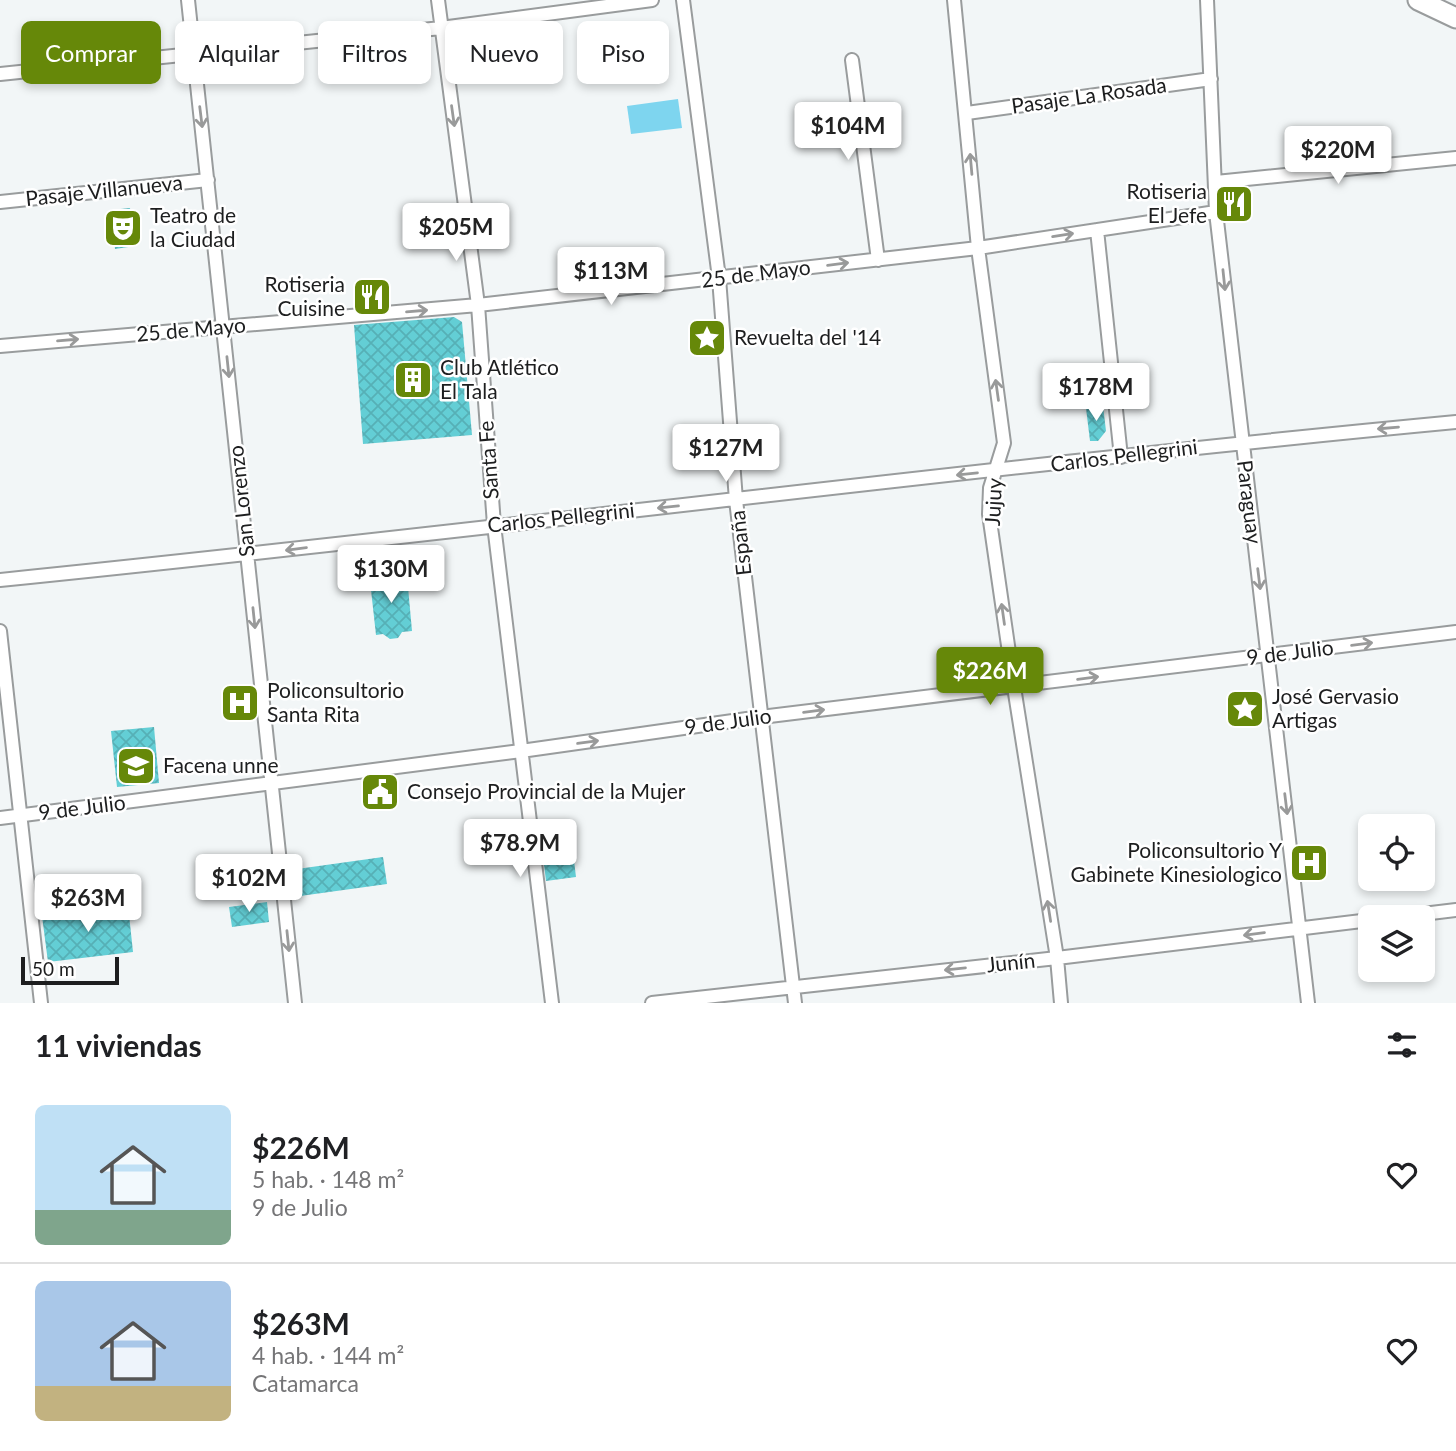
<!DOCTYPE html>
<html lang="es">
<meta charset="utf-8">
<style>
body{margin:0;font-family:Lato,sans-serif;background:#f6f6f6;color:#202124;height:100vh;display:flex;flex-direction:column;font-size:26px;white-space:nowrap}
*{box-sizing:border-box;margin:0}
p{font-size:23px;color:#757577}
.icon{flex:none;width:38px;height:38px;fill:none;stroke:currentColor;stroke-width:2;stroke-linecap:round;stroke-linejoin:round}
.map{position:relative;height:1003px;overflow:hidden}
.panel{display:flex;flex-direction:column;background:#fff;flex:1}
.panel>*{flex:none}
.guide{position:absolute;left:21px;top:21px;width:700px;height:63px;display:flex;gap:14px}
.controls{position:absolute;left:1358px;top:814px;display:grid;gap:14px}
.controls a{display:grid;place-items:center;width:77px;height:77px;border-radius:10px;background:#fff;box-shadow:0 4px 10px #0003;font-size:35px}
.scale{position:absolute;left:21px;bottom:18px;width:98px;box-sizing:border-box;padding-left:7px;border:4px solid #1d1e1f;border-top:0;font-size:19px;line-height:24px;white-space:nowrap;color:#1d1e1f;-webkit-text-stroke:5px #fff;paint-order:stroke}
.price{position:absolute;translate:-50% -60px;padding:0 16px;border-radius:7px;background:#fff;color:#222;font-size:23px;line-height:46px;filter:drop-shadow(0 2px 4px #0008)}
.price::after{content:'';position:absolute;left:50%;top:42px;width:21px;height:16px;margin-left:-10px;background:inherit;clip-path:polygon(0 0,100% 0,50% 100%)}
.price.current{background:#668809;color:#fff}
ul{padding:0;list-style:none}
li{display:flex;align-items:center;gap:21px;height:175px;padding:0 35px}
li+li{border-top:2px solid #e0e0e0}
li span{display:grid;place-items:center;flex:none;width:196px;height:140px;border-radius:10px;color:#555}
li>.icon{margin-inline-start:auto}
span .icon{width:84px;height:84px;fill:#fffc;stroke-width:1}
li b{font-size:30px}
h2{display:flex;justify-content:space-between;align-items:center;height:84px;padding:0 35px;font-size:30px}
.tag{padding:0 24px;border-radius:10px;background:#fff;box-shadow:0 4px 10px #0003;font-size:24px;line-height:63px}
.tag.current{background:#668809;color:#fff}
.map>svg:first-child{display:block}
</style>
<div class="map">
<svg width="1456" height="1003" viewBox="0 0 1456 1003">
<defs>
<pattern id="building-cross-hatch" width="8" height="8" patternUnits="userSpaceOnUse" patternTransform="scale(1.75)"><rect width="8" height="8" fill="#63ced5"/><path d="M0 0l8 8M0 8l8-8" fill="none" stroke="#56b0b6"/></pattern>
</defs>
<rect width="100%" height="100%" fill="#f2f6f7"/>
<!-- green -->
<path fill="#7ed5ef" d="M678,99L682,128L631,134L627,106Z"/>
<!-- building -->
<path fill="url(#building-cross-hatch)" d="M130,208L135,246L115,249L111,210Z
M454,317L462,322L472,435L363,444L354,325Z
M1103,406L1106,431L1098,441H1090L1086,408Z
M387,574L407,576L412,631L402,632L398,638L390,639L383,634L376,635L370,581Z
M154,727L159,783L117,787L111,731Z
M570,828L576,877L546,881L540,832Z
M383,857L387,884L293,897L290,870Z
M267,902L269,922L232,927L229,907Z
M128,905L133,952L48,962L42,916Z"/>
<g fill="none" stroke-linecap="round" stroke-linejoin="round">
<defs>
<path id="street" d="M188,0L295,1003
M438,0L478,305L494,525L552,1003
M683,0L719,278L736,500L795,1003
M954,0L978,248L1004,443L990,488L989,514L1014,687L1057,958L1061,1003
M1207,0L1216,212L1308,1003
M852,60L878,260
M0,74L441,28L652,0
M967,113L1211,79
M1216,182L1456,158
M0,202L208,180
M1097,230L1121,457
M0,346L478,305L978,248L1216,212
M0,580C486,531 970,468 1456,422
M0,631L41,1003
M0,818L521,751L761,717L1456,632
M1398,917L1456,910
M652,1003L1057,958L1370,920"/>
<path id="primary" d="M1418,0L1456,18"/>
</defs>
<!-- street casing -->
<use href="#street" stroke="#999c9d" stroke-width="16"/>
<!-- primary casing -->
<use href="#primary" stroke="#999c9d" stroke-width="23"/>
<!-- street -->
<use href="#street" stroke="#fff" stroke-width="12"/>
<!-- primary -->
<use href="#primary" stroke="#fff" stroke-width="19"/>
</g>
<!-- one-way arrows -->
<defs><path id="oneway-shaft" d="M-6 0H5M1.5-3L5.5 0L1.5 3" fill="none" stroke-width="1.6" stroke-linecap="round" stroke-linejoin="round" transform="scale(1.75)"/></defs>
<g stroke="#999a9a">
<use href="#oneway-shaft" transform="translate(453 116) rotate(82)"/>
<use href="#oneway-shaft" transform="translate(201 117) rotate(83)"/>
<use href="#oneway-shaft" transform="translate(971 164) rotate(-95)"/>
<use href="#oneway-shaft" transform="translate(1063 235) rotate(-9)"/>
<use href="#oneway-shaft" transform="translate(838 264) rotate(-7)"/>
<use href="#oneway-shaft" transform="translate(1224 280) rotate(84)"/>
<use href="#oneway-shaft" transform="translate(417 311) rotate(-5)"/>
<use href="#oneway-shaft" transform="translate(68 340) rotate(-5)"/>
<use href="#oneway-shaft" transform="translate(228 367) rotate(84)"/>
<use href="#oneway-shaft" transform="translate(997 390) rotate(-98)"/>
<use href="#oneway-shaft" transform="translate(1388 428) rotate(175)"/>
<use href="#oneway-shaft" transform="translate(967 474) rotate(174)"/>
<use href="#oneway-shaft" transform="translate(668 507) rotate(174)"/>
<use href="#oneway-shaft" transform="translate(296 549) rotate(173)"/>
<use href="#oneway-shaft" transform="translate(1259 579) rotate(83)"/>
<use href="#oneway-shaft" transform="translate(1003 614) rotate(-98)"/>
<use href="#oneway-shaft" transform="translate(254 618) rotate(84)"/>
<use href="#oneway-shaft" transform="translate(1362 644) rotate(-7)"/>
<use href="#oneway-shaft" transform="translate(1088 678) rotate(-7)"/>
<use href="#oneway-shaft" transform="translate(814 711) rotate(-7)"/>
<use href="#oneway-shaft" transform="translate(588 742) rotate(-8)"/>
<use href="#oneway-shaft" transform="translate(1286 804) rotate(83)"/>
<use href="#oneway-shaft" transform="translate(1049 911) rotate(-99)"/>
<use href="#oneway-shaft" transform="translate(1254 934) rotate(173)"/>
<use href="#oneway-shaft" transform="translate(288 941) rotate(84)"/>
<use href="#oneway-shaft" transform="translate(955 969) rotate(174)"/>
</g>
<!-- icons -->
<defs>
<symbol id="restaurant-square" viewBox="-11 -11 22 22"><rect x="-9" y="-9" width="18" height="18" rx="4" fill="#668809" stroke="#fff"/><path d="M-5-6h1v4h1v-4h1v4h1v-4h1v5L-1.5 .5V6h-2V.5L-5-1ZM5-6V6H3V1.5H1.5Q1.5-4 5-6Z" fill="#fff"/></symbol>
<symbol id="theatre-square" viewBox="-11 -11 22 22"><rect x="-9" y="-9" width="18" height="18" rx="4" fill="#668809" stroke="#fff"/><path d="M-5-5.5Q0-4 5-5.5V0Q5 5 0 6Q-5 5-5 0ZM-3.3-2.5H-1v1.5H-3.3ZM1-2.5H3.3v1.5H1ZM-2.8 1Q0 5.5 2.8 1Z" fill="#fff"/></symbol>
<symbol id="sight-square" viewBox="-11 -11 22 22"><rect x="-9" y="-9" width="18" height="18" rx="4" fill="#668809" stroke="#fff"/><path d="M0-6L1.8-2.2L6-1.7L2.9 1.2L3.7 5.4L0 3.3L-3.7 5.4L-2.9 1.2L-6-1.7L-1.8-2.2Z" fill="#fff"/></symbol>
<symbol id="building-square" viewBox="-11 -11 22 22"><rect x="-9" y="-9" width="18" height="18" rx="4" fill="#668809" stroke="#fff"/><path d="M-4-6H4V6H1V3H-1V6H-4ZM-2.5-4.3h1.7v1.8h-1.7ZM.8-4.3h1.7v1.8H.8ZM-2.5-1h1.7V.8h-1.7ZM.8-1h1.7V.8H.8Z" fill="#fff"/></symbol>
<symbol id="hospital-square" viewBox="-11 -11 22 22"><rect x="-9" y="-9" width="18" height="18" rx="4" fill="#668809" stroke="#fff"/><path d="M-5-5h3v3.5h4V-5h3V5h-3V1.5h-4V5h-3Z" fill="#fff"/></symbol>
<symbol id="university-square" viewBox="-11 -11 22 22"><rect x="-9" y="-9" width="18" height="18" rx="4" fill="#668809" stroke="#fff"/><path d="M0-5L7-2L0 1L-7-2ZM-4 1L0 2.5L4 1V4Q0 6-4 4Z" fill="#fff"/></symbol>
<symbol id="civic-square" viewBox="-11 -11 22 22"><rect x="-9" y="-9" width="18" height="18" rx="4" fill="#668809" stroke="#fff"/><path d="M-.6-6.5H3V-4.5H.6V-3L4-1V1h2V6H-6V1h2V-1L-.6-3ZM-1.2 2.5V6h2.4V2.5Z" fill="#fff"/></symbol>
</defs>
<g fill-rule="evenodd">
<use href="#restaurant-square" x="1212" y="182" width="44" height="44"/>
<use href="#theatre-square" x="101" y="206" width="44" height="44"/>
<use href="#restaurant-square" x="350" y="275" width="44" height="44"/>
<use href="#sight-square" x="685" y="316" width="44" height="44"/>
<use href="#building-square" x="391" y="358" width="44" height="44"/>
<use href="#hospital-square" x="218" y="681" width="44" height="44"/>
<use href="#sight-square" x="1223" y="687" width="44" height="44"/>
<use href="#university-square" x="114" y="744" width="44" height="44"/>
<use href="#civic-square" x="358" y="770" width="44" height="44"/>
<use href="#hospital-square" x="1287" y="841" width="44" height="44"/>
</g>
<g text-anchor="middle" stroke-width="5" stroke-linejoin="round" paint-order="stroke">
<!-- street labels -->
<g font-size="21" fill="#1d1e1f" stroke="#fff">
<text transform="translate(1089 96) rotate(-8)" y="7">Pasaje La Rosada</text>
<text transform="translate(104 191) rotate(-6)" y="7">Pasaje Villanueva</text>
<text transform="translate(756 274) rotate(-7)" y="7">25 de Mayo</text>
<text transform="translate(191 330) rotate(-5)" y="7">25 de Mayo</text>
<text transform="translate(1124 456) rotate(-7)" y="7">Carlos Pellegrini</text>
<text transform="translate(489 460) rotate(-94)" y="7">Santa Fe</text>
<text transform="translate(242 501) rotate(-96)" y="7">San Lorenzo</text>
<text transform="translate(994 502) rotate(-87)" y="7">Jujuy</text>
<text transform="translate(1249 502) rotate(83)" y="7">Paraguay</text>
<text transform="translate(561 518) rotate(-6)" y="7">Carlos Pellegrini</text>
<text transform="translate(741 543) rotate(-96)" y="7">España</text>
<text transform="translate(1290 653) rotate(-7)" y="7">9 de Julio</text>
<text transform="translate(728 722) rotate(-8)" y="7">9 de Julio</text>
<text transform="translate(82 808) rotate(-7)" y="7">9 de Julio</text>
<text transform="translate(1011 963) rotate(-6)" y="7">Junín</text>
</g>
<!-- poi labels -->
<g font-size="21" fill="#1d1e1f" stroke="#fff" text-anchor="start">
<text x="1207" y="199" text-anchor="end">Rotiseria<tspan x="1207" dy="24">El Jefe</tspan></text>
<text x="150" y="223">Teatro de<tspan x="150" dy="24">la Ciudad</tspan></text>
<text x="345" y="292" text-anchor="end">Rotiseria<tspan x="345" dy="24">Cuisine</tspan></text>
<text x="734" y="345">Revuelta del '14</text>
<text x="440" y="375">Club Atlético<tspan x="440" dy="24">El Tala</tspan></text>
<text x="267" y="698">Policonsultorio<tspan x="267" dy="24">Santa Rita</tspan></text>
<text x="1272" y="704">José Gervasio<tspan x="1272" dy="24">Artigas</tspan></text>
<text x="163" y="773">Facena unne</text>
<text x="407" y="799">Consejo Provincial de la Mujer</text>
<text x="1282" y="858" text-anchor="end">Policonsultorio Y<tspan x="1282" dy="24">Gabinete Kinesiologico</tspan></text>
</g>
</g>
</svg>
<div class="controls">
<a><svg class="icon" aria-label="locate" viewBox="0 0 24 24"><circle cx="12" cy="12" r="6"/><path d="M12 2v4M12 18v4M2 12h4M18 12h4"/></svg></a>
<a><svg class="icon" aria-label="layers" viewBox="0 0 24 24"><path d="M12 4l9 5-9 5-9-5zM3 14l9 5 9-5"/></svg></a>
</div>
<div class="scale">50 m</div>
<b class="price" style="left:848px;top:162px">$104M</b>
<b class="price" style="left:1338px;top:186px">$220M</b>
<b class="price" style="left:456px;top:263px">$205M</b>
<b class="price" style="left:611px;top:307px">$113M</b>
<b class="price" style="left:1096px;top:423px">$178M</b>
<b class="price" style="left:726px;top:484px">$127M</b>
<b class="price" style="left:391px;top:605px">$130M</b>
<b class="price current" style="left:990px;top:707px">$226M</b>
<b class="price" style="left:520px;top:879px">$78.9M</b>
<b class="price" style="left:249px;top:914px">$102M</b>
<b class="price" style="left:88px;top:934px">$263M</b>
<div class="guide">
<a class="tag current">Comprar</a>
<a class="tag">Alquilar</a>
<a class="tag">Filtros</a>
<a class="tag">Nuevo</a>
<a class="tag">Piso</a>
</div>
</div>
<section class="panel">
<h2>11 viviendas<svg class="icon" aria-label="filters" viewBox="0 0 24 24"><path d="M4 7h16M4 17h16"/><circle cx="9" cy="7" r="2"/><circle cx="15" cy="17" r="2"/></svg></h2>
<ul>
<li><span style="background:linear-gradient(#bfe0f5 75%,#7fa58c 0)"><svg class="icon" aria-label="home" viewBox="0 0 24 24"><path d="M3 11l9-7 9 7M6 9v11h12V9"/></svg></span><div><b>$226M</b><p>5 hab. · 148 m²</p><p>9 de Julio</p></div><svg class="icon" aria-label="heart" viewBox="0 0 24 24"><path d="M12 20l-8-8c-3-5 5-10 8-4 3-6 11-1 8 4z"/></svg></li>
<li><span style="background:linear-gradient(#a9c7e8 75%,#c2b280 0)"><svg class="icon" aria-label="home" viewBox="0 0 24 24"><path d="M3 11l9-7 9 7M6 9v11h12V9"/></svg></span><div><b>$263M</b><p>4 hab. · 144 m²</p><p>Catamarca</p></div><svg class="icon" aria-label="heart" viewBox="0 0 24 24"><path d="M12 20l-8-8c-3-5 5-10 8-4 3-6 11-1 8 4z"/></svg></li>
</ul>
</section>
